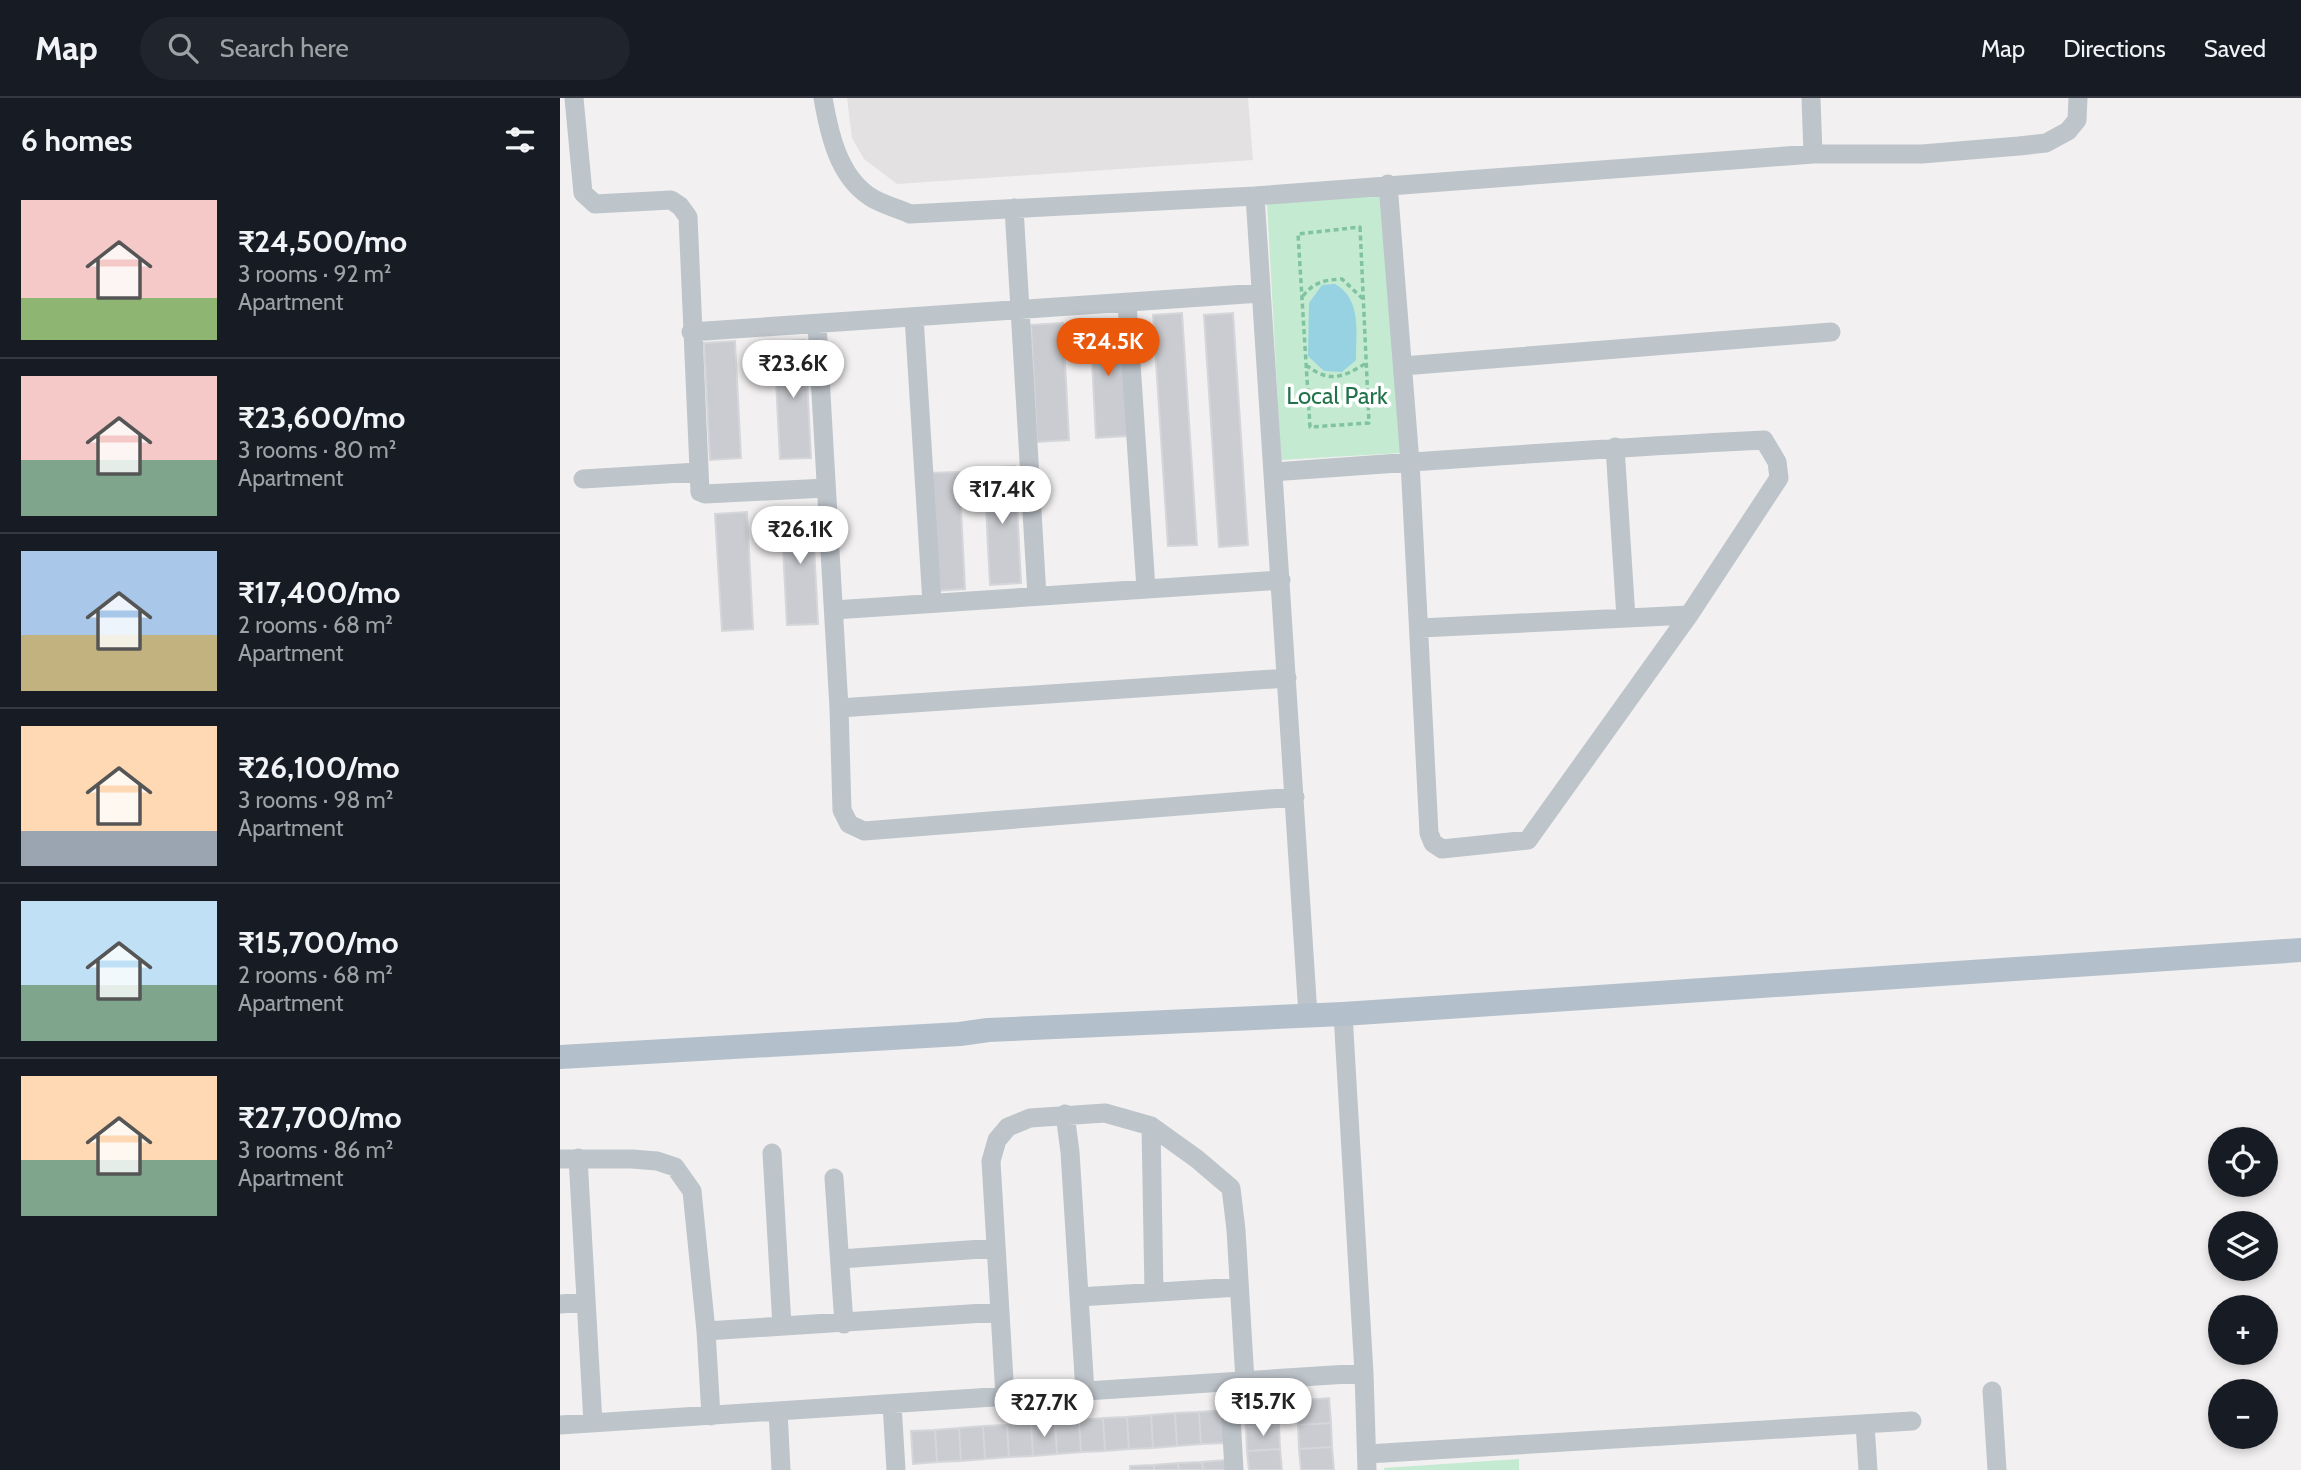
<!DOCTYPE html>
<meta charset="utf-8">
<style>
body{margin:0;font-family:Cabin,sans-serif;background:#20242c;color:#f1f3f6;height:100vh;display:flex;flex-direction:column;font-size:26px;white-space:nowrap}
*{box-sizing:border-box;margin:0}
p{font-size:23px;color:#9ea1a6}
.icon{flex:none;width:38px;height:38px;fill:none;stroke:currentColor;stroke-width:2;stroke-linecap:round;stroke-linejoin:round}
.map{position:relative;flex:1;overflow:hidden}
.sheet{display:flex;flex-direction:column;background:#171b24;width:560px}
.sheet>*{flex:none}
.buttons{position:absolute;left:1648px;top:1029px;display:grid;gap:14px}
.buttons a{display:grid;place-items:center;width:70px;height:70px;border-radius:50%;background:#171b24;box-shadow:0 4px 10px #0003;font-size:35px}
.price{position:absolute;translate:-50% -60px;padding:0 16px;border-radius:24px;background:#fff;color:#222;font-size:23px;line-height:46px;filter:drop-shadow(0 2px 4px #0008)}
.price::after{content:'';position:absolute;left:50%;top:42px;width:21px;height:16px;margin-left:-10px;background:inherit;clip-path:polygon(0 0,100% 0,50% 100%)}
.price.current{background:#ea580c;color:#fff}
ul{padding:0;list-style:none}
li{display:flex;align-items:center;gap:21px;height:175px;padding:0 21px}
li+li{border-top:2px solid #363941}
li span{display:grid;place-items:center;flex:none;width:196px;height:140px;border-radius:0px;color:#555}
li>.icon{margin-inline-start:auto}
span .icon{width:84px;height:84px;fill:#fffc;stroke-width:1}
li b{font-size:30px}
h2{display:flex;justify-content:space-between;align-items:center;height:84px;padding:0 21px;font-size:30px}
header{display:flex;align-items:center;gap:42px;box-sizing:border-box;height:98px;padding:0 35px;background:#171b24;border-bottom:2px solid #363941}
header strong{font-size:33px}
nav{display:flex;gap:38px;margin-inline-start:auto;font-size:24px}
.search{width:490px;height:63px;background:#20242c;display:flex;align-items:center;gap:18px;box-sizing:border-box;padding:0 24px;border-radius:38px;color:#9ea1a6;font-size:26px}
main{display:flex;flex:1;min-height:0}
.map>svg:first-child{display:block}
</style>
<header>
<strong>Map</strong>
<div class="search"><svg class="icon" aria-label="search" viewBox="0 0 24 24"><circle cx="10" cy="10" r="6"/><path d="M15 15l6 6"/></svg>Search here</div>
<nav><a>Map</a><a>Directions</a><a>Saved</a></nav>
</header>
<main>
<section class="sheet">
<h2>6 homes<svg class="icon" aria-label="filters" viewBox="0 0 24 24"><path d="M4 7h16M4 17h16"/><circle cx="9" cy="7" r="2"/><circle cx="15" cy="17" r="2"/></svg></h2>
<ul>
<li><span style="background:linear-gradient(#f6c9c9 70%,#8fb573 0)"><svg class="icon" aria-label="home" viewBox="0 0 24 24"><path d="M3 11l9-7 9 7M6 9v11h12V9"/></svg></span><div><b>₹24,500/mo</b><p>3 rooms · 92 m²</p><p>Apartment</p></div></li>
<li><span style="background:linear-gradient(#f6c9c9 60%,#7fa58c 0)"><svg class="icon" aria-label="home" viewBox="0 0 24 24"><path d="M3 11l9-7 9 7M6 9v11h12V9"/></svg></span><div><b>₹23,600/mo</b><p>3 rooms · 80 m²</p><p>Apartment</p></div></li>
<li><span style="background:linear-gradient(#a9c7e8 60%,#c2b280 0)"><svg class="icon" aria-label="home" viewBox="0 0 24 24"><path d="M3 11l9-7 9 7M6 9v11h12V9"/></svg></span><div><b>₹17,400/mo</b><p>2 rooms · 68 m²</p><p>Apartment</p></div></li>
<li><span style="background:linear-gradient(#ffd9b3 75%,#9aa5b1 0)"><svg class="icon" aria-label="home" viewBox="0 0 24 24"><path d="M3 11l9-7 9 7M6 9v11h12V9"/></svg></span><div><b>₹26,100/mo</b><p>3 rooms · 98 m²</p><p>Apartment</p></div></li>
<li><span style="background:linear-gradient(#bfe0f5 60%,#7fa58c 0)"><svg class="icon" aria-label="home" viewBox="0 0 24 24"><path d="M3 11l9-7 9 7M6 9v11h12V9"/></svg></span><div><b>₹15,700/mo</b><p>2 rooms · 68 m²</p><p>Apartment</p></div></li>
<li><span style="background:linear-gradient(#ffd9b3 60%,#7fa58c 0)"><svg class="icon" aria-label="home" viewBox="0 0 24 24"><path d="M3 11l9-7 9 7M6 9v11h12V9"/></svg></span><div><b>₹27,700/mo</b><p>3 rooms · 86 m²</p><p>Apartment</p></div></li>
</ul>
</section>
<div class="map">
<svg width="1741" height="1372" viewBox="0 0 1741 1372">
<rect width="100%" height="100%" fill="#f2f0f0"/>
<!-- education -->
<path fill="#e3e1e1" d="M287,0H688L693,62L337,86L304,61L292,40Z"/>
<!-- green -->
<path fill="#c4ead2" d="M823,95L841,355L721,362L707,104Z
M959,1361V1372H824V1370Z"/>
<!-- water -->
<path fill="#96d2e1" d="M775,186C802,201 796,235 796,262L782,274L764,273L748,258L749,205L762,187Z"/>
<!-- building -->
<path fill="#cbccd1" stroke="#d4d6da" stroke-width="2" d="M622,215L637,447L608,448L593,217Z
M673,215L688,447L659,449L644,217Z
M561,221L567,338L536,340L530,223Z
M503,225L509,342L477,344L471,227Z
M245,242L251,360L220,361L214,244Z
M175,243L181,360L150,362L144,245Z
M455,368L461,485L430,487L424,370Z
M399,374L405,491L374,493L368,375Z
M252,409L258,526L227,527L221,410Z
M187,414L193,531L162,533L155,416Z
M769,1300L771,1325L738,1327L736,1303Z
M717,1303L719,1327L686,1329L684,1305Z
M663,1312L666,1345L641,1346L639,1314Z
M639,1314L641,1346L617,1348L615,1315Z
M615,1315L617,1348L593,1350L591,1317Z
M591,1317L593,1350L569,1351L567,1319Z
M567,1319L569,1351L545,1353L543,1320Z
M543,1320L545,1353L521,1354L519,1322Z
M519,1322L521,1354L497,1356L495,1324Z
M495,1324L497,1356L473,1358L471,1325Z
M471,1325L473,1358L449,1359L447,1327Z
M771,1325L772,1349L739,1351L738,1327Z
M447,1327L449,1359L425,1361L423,1328Z
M719,1327L720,1351L687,1353L686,1329Z
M423,1328L425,1361L401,1363L399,1330Z
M399,1330L401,1363L377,1364L375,1332Z
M375,1332L377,1364L353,1366L351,1333Z
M772,1349L774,1372H741L739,1351Z
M720,1351L722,1372H689L687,1353Z
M666,1362L667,1372H643L642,1364Z
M642,1364L643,1372H619L618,1365Z
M618,1365L619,1372H594V1367Z
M594,1367V1372H570V1368Z"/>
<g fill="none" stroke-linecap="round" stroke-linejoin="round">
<!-- path -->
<path stroke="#80c3a1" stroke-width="3.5" stroke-dasharray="5 3.5" stroke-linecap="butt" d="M800,129L809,325L750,329L738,136Z
M743,198C754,184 764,182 782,181L802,200
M746,267C769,285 783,280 806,265"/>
<!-- minor -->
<path stroke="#bdc4ca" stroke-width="19" d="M14,0L23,95L35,106L111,102L120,108L128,119L140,394L145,396L266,390
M263,0C269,35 278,77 309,98C320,106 337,110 350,116L695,98L1253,56H1362L1459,48L1486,45L1508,33L1517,22L1518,0
M1251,0L1253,56
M695,98L748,917
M454,110L477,498
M567,205L586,491
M354,219L372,505
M257,226L279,610L282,712L289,726L304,733L735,699
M131,234L701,195
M843,268L1271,234
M1055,349L1066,520
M713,374C877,362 1040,350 1204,342L1217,364L1219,380L1129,517L968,742L882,751L873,745L869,735L850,364L828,86
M23,381L138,374
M274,512L721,482
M860,530L1129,517
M279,610L727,580
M783,916L804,1275L807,1372
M505,1016L510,1054L525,1294
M591,1028L594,1194
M212,1055L222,1228
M18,1060L33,1325
M0,1061H72L97,1063L115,1069L132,1093L146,1233L151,1318
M274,1080L284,1226
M280,1161L436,1150
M519,1199L679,1189
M0,1206L26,1204
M146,1233L440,1214
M669,1284L674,1372
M1432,1293L1437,1372
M445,1299L431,1063L437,1042L448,1029L470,1020L545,1015L591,1028L637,1061L671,1090L676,1132L685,1283
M332,1306L336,1372
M218,1313L221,1372
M1305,1326L1308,1372
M0,1327L804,1275
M807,1356L1352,1323"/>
<!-- major -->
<path stroke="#b3bfcb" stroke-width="24" d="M0,959L400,936L428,932L783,916L1741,852"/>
</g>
<g text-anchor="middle" stroke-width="7" stroke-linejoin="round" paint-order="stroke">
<!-- park labels -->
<g font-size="24" fill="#23734a" stroke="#fff">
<text x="777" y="306">Local Park</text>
</g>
</g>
</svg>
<div class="buttons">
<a><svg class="icon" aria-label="locate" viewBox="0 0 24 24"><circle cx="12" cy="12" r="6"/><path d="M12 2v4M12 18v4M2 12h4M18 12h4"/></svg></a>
<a><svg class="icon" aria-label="layers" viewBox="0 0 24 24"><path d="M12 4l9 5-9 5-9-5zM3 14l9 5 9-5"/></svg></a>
<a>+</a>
<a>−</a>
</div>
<b class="price current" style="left:548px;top:280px">₹24.5K</b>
<b class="price" style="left:233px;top:302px">₹23.6K</b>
<b class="price" style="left:442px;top:428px">₹17.4K</b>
<b class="price" style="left:240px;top:468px">₹26.1K</b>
<b class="price" style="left:703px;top:1340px">₹15.7K</b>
<b class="price" style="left:484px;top:1341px">₹27.7K</b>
</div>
</main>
